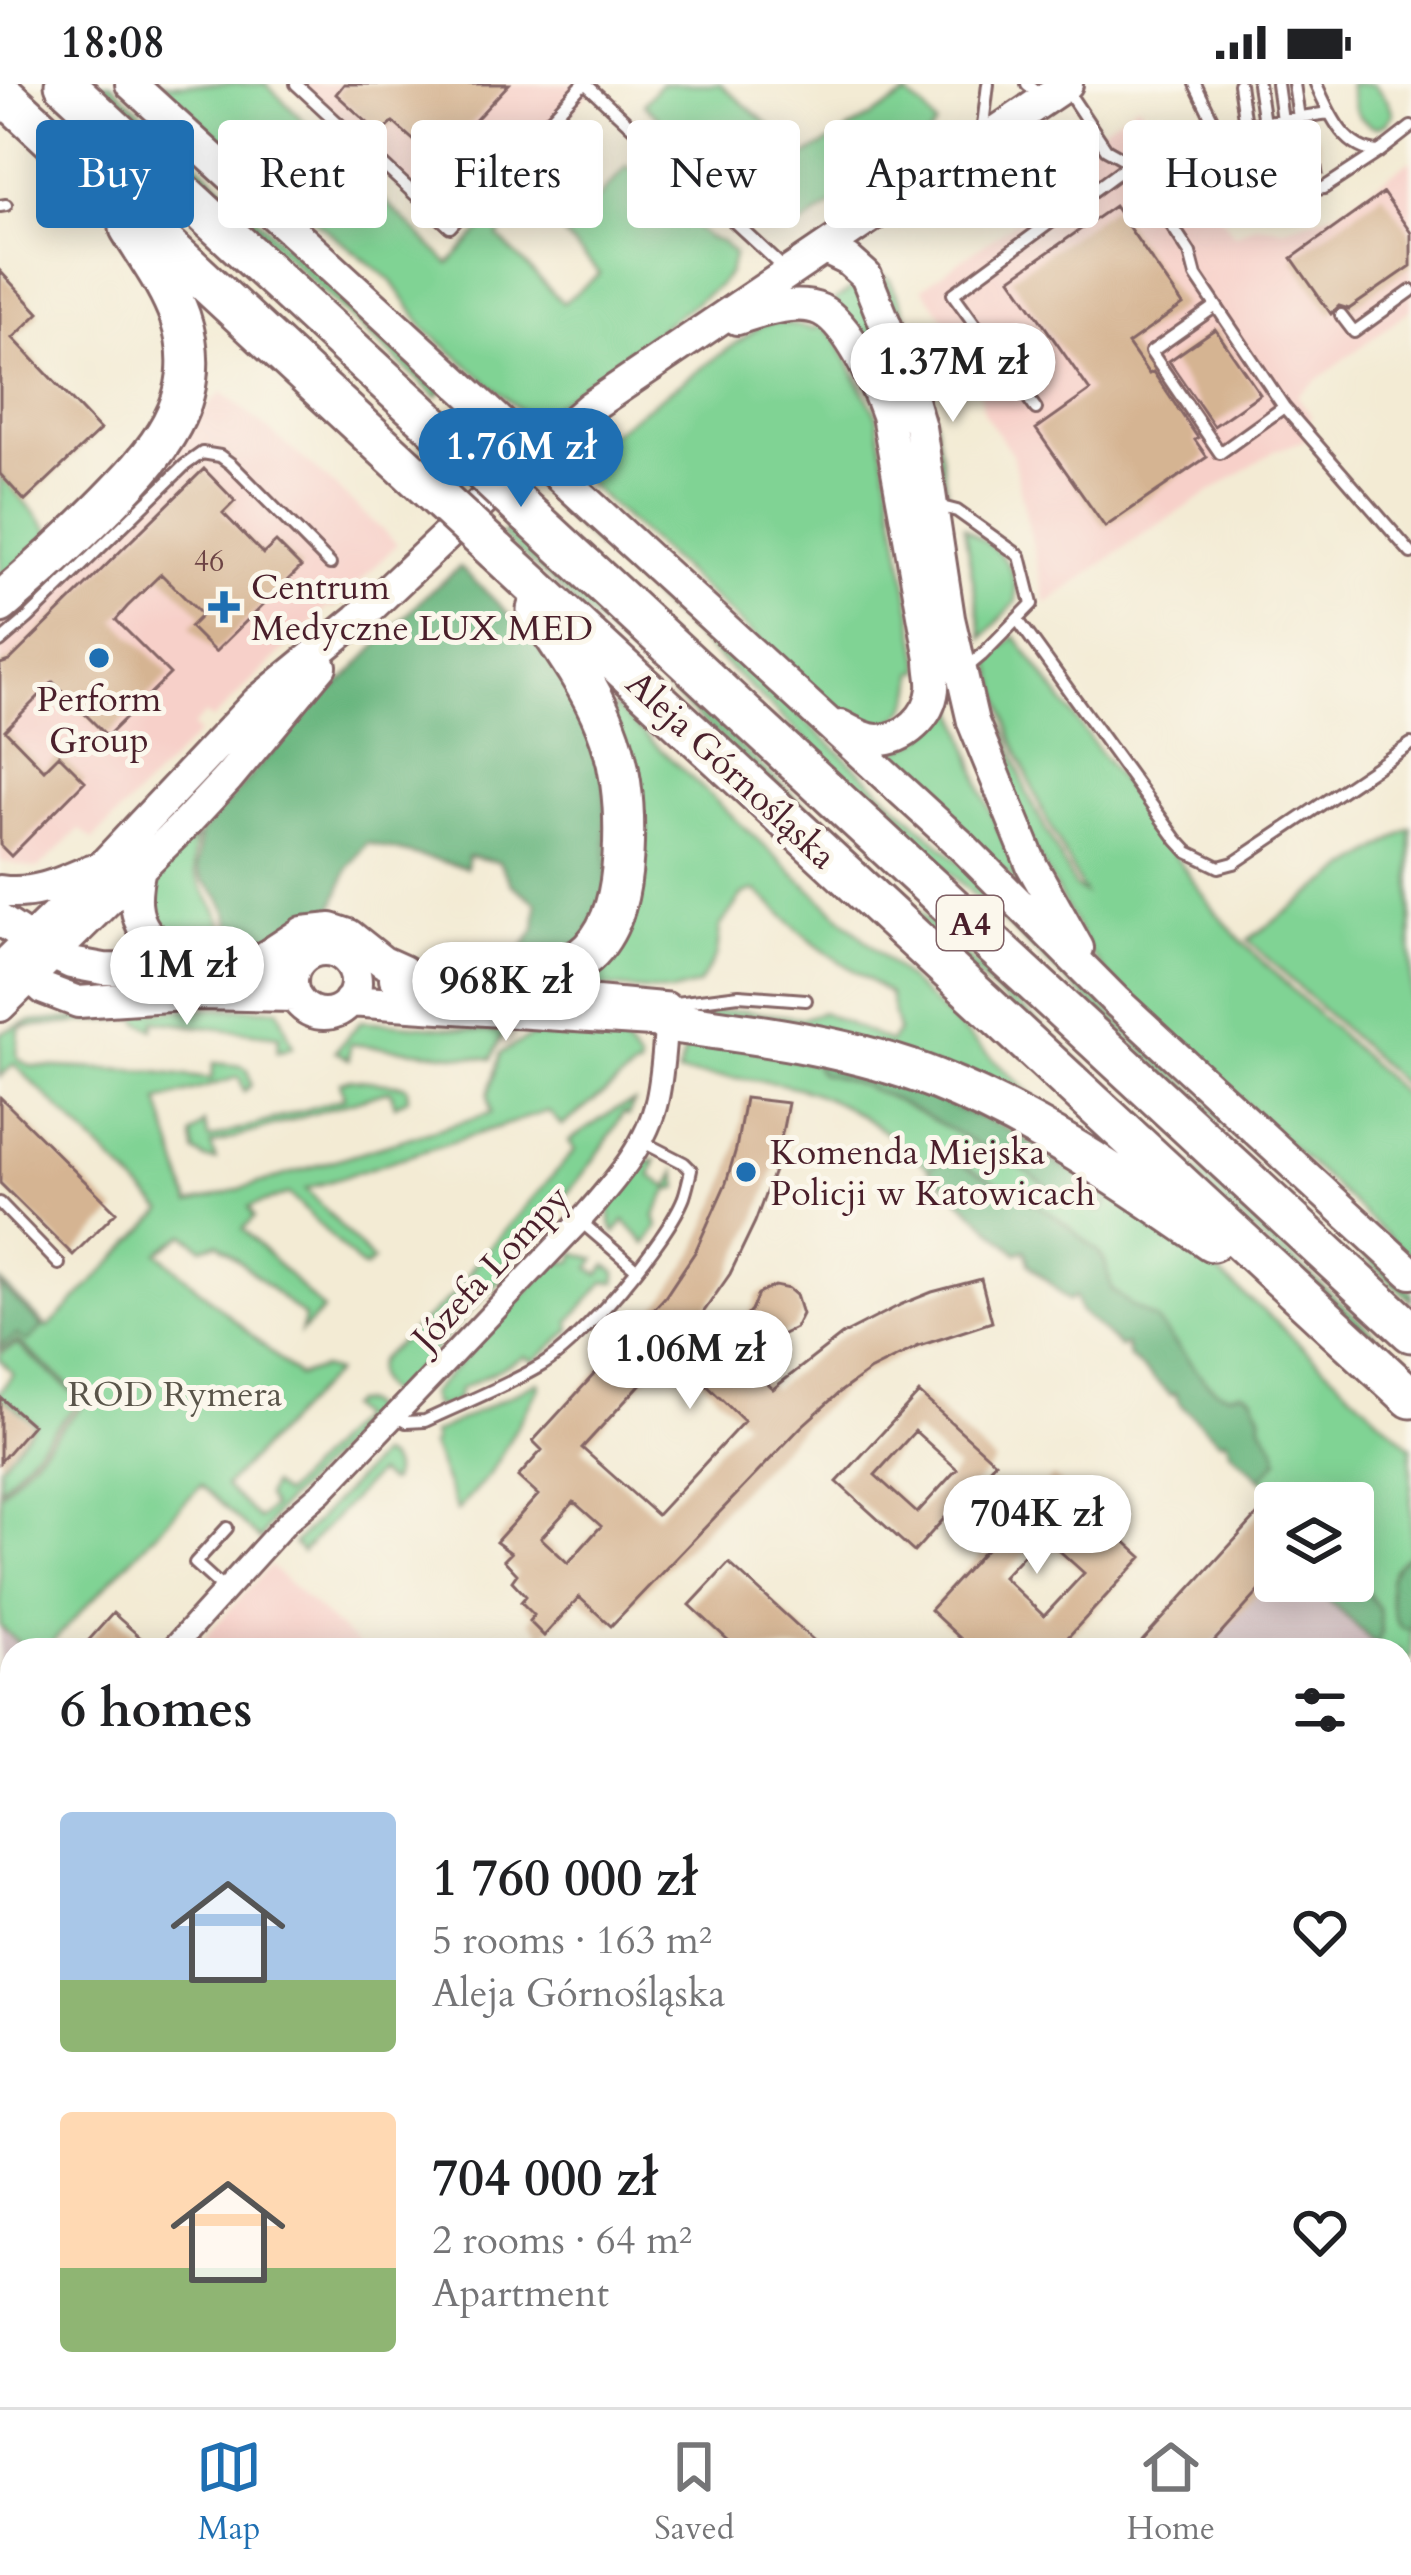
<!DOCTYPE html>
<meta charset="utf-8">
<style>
body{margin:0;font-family:Cardo,serif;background:#f6f6f6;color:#202124;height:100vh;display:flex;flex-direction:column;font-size:45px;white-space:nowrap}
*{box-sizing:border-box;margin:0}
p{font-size:39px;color:#757577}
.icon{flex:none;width:66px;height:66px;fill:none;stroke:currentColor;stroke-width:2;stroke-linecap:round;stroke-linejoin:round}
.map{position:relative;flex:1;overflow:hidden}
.drawer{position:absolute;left:0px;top:1554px;width:1413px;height:771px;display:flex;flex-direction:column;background:#fff;border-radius:36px 36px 0 0;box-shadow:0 6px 30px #0003}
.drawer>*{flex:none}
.guide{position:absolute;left:36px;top:36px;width:1341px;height:108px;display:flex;gap:24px}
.controls{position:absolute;left:1254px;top:1398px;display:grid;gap:24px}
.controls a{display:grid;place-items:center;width:120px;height:120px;border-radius:12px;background:#fff;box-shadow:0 6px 30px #0003;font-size:60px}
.price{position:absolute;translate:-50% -102px;padding:0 27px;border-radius:42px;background:#fff;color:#222;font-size:39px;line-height:78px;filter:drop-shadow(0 3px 6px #0008)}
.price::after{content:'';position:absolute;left:50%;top:72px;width:36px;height:27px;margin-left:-18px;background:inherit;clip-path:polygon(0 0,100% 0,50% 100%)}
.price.current{background:#1f6fb2;color:#fff}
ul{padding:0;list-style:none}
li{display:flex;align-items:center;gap:36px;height:300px;padding:0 60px}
li span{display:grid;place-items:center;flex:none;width:336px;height:240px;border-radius:12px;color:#555}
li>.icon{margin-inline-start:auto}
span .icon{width:144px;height:144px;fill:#fffc;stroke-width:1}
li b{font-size:51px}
h2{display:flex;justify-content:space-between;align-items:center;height:144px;padding:0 60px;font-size:51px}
.tag{padding:0 42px;border-radius:12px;background:#fff;box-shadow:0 6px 30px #0003;font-size:42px;line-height:108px}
.tag.current{background:#1f6fb2;color:#fff}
.status{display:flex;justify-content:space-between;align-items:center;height:84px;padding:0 60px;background:#fff;direction:ltr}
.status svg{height:33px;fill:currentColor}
.tab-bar{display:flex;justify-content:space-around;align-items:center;height:168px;border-top:3px solid #e0e0e0;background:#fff;font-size:33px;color:#757577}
.tab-bar a{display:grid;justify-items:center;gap:6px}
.tab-bar .current{color:#1f6fb2}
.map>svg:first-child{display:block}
</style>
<div class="status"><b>18:08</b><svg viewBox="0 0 49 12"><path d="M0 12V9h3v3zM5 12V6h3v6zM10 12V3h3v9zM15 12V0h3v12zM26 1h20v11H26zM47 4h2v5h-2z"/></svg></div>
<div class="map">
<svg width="1411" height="2323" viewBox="0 0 1411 2323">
<rect width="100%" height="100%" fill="#fbf7ec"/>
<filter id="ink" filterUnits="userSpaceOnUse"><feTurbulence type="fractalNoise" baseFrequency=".00833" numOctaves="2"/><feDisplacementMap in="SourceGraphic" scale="24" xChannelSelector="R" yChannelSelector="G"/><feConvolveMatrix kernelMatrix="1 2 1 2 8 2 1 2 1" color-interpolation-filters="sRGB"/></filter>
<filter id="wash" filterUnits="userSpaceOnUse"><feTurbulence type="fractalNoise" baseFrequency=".004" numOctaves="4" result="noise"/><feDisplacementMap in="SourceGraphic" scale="48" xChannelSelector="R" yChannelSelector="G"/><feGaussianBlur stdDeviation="2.7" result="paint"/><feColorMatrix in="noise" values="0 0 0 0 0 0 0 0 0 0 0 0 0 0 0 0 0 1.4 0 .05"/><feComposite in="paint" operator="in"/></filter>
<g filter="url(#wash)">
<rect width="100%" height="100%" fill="#f3ebd4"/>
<!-- built -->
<path fill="#f7d0c9" d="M288,0H598L455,151Z
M1138,20L1234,150L1255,141L1284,144L1336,128L1411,76V225L1297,311L1311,332L1304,357L1276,366L1142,451L1046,520L1012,370L983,328L975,279L922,204L1067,101L1078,60Z
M222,308L316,385L397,460L333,525L329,522L212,636L205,630L192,643L198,650L93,756L80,745L38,785L0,777V531Z
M270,1482L363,1566H193Z
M12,1765V2003L0,1992V1778Z"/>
<!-- industrial -->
<path fill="#d2bec1" d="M1275,1490V1497H1309L1383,1566H1206Z
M0,1542L26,1566H12V1636L0,1625Z"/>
<!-- green -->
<path fill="#80d394" stroke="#657960" stroke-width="3" d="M99,0H111L443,306L437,313Z
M151,0H266L449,180L488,139L499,136L504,141L498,153L563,219L600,190L565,152L627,82L708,154L722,158L734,170L729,189L719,201L533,337L426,246L391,196L294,120L283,121Z
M660,0H720L806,72L907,11L925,26L936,41L925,57L801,142L779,146L644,20Z
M1349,0H1373C1382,10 1390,17 1393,30L1386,39L1376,43C1354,35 1353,20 1349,0Z
M880,191L889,195C927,267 934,329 947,408L943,403Z
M857,201L872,235L909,359L954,616L982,707L1026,808L880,669C911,663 931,657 942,625L912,401L834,217Z
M776,238L815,245L818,240L835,253L877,332L922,587L915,588C917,628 885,659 849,629L844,634L587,399L590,394L572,377L762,241Z
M0,390L51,448L0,498Z
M561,413L957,776L1073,894L1411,1208V1216L553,421Z
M964,443C996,466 1017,475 1016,518L983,554Z
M507,446L1411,1284V1294L501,451Z
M1015,552L1215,827L1245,861L1411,1018V1174L1108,892L1091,870L1023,744L975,600L983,585L1027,709L1075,803L1084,809L1041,724L1013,657L990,576Z
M614,622L1067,1044L684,930L743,927L804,934L822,928L890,958L898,947L889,910C865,892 838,878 815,860C793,843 776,823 755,806L742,811L720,843L717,871L698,901L672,908L552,899Z
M1411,744V1008L1248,856L1334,794Z
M197,752C181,806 223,811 227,862C199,860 166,862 154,831C150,818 151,806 158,794C167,778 184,765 197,752Z
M199,924L278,925L293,963L277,968L279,952L155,937L153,945L140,939L138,934L22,943L19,947L17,972L21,977L32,982L148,987L211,995L214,979L242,982L248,986L251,1001L244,1008L239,993L159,1017L190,1120L491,1029L488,1011L501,969L533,951L623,957L640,979L639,985H635L562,1042L548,1027L306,1105L373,1177L365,1184L361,1183L289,1110L249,1123L254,1134L243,1145L323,1226L301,1248L304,1233L218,1159L202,1164L185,1150L158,1169L298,1292L322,1284L335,1288L225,1402L259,1435L272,1423L266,1412L271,1401L283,1411L357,1334L346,1323L352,1319H363L374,1329L276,1428L260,1456L201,1401L45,1566H26L0,1542V1410L86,1317L18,1257L0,1266V1197L48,1244L163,1127L14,980L0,993V949L28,938Z
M361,937L503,948L492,975L350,960L349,975L335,967Z
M700,953L946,1011L1164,1142L1275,1237L1411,1363V1573L1401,1580V1566H1383L1309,1498L1353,1497V1419H1287L1277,1410L1272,1397L1267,1401L1230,1366L1226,1355L1220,1357L1180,1320L1175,1309L1171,1311L1129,1273L1126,1260L1120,1263L1080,1227L1075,1212L1069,1217L1030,1181L1025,1166L1017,1169C954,1110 884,1027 798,1004C759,994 717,993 678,990L687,960Z
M350,995L404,1001L407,1004L408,1014L395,1021L390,1006L211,1061L216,1076L205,1075L195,1068L192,1052L204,1039L209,1055L344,1014L340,998Z
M634,1018L628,1031L623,1029C591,1089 549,1130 504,1179L510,1186L391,1311C378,1304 371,1288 380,1275L458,1207L475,1180L575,1066L569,1057L616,1025Z
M656,1076L651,1092L669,1104L676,1088L679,1103L668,1107L655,1132L658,1143L646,1160L625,1137L615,1149C609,1139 609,1130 611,1119L640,1080Z
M575,1169L596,1175L590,1184L599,1191L607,1181L616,1188V1198H604L570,1237L571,1246L534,1277L525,1272L460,1305L456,1317L442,1323L433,1320L430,1310L553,1180L562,1172L565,1179L574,1177Z
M17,1260L81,1316L0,1405V1382L35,1340L7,1316L0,1323V1308L13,1290L0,1275V1270Z
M538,1298L540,1301L490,1390L457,1427L431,1361L434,1358L432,1350Z
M379,1372C392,1376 396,1385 391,1397L388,1398L377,1389L302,1468L294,1460Z
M0,2057L12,2062V2159L0,2172Z
M61,2313H692L683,2323H51Z
M749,2313H838L848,2323H740Z"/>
<!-- forest -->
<path fill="#68b57e" stroke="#596a54" stroke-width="3" d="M460,483L543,563L604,670L607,808L583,859L511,883L535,845L537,819L511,800L499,778L468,772L466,784L367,759L348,784L329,835L253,863L236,862L228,830L219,813L202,795L197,783L200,750L311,622L345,595L426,511Z
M818,978H828L938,1015L958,1026L1003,1042L1035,1061L1052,1078L1083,1093L1103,1106L1108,1113V1118L1102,1127C1065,1123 1037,1092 1006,1074C989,1065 972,1058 956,1049C913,1025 870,999 821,990L816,983Z
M939,1078L962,1080L1020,1111L1055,1132L1097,1166L1105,1178L1112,1206L1132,1222L1156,1236L1205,1297L1219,1307L1228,1310L1242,1307L1252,1312L1261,1330V1341L1275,1363L1278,1376L1261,1395L1230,1366L1226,1355L1220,1357L1180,1320L1175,1309L1171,1311L1129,1273L1126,1260L1120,1263L1080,1227L1075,1212L1069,1217L1030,1181L1025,1166L1017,1169L928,1085Z
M0,1201L43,1243L27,1258L17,1251L0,1262Z
M1411,1469V1546C1408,1545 1404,1545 1401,1543C1392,1536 1387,1503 1391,1493C1394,1483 1403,1475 1411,1469Z
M1353,1470L1361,1486L1363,1502L1379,1525L1381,1548L1379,1556L1375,1559L1309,1498L1353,1497Z"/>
<g id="blocks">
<!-- building -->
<path fill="#d5b492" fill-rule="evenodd" d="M344,0H509L437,77L393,38L381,51L336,10Z
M1317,52L1323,90L1258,99L1253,97L1246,62L1252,69L1260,70L1265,66L1267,60Z
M1383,109L1411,149V182L1349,225L1339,222L1331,230L1292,174Z
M1114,122L1183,221L1128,260L1149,290L1153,288L1198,354L1195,356L1207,373L1105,443L1036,345L1090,307L1011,194Z
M0,187L39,229L13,254L100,346L25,417L0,390Z
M1215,245L1260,310L1214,342L1169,277Z
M204,385L235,417L223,429L263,470L276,458L301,483L215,568L190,543L202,531L161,490L127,523L116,536L170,590L107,652L53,598L5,646L44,686L59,671L85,697L11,772L0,761V580L9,577Z
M0,1013L116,1128L73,1171L0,1099Z
M745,1014L788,1019L775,1084L755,1138L730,1190L698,1236L723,1259L751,1227L758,1210L775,1202L789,1205L796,1211L802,1230L795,1244L779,1252L751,1284L773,1305L842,1251L902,1220L932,1208L981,1195L992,1238L919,1262L869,1287L840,1308L801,1343L611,1542L579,1513L544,1552L529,1537L534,1531L521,1518L526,1512L512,1497L517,1490L504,1476L511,1469L496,1458L538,1411L518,1393L542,1366L533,1357L665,1213L695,1168L726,1099L736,1065ZM671,1267L744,1337L657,1431L582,1364ZM574,1418L601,1442L568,1479L541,1454Z
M919,1309L995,1378L914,1468L837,1398ZM915,1347L957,1385L917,1429L875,1391Z
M0,1313L32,1341L0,1378Z
M1053,1392L1142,1473L1056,1566H973L930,1526ZM1042,1451L1084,1489L1044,1532L1003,1493Z
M1275,1412V1490L1206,1566H1134Z
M729,1479L824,1566H739L690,1521Z
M113,1529L141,1554L130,1566H80Z"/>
</g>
</g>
<g filter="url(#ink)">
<use href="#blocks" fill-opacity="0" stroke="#856666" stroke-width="3"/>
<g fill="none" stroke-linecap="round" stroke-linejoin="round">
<defs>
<path id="lane" d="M296,0L450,143L583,0
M586,0L787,187
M1027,0L1043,13
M1195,0L1246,104L1262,112L1324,104L1379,68L1411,43
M1239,0L1245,41
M1258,0L1264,39
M1277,0L1282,36
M1294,0L1299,34
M1316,0C1329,28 1343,66 1379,68
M1066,5L1106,65L1131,79L1190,169L1196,192L1284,323L1411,469
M1254,40L1257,61
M1217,45L1329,29
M982,50L988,0
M0,122L6,121
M1216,222L1151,268L1220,369L1284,323
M1341,231L1354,248L1411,207
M1036,325L953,210L1131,79
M934,421L957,427L1020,472L1032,520L982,571L964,586
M1017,535L1177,756L1188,768L1219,783L1234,779L1411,660
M0,558L28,534L185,381L202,369L220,372L231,380L330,480
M668,920L739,911L806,916
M0,1119L59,1180
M580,1137L636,1185
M395,1332L406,1338L425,1337C463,1319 505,1303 542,1281C582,1257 667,1157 684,1113C687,1104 689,1095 691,1086L684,1079L641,1057
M226,1507L195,1479L227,1444
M0,1647L12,1643
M0,2044L12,2040
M1245,2313L1253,2323
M1378,2313L1387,2323"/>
<path id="street" d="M171,1566L287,1438L322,1408L580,1137C610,1102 647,1063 657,1016C664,985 664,952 668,920L515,906
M1401,1598L1411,1588
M0,1752L12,1739
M1401,2151L1411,2161
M859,2313L870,2323
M28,2323L38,2313
M719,2323L728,2313"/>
<path id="secondary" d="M131,0L460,301
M825,165L848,176L866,192L901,279L920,343L949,534L973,638L1032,782L1078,864
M737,235C760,227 797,215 821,226C849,240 877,303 887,331L931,575C931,585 934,596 933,605C930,632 905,656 878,656C865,656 852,648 841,642
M571,403L961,761L1116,917L1411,1189
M140,784C126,844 149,859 199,885
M0,807C34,812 61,799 91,786
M0,836L52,870L71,879L104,885L267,888L295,884
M292 898a32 32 0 1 1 64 0a32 32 0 1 1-64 0Z
M19,882L44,905L78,918L199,910L295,912
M0,885L62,825L257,618L358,535L513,389L590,323L1067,0
M245,886L303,848L331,845L349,851L383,878L403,887L414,899
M395,895L508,906
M349,917L666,938
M0,922L187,738L228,694L321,582
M1401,2263L1411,2256
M1321,2323L1335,2313"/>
<path id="highway" d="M65,0L432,340
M0,7L443,418
M528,430L1411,1248
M496,467L1411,1314
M0,519C35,489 69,458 102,425C156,370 208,317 180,233C169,201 147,172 130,144
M508,906C516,901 524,895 533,892C554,884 574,884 591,866C615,841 621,805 623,772C629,660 598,615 537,526
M666,938C754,950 852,962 935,995C1034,1034 1124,1096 1212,1157"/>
</defs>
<!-- lane casing -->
<use href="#lane" stroke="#856666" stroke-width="16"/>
<!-- street casing -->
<use href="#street" stroke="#856666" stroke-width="27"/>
<!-- secondary casing -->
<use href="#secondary" stroke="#856666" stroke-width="36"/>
<!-- highway casing -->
<use href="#highway" stroke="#856666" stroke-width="45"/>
<!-- lane -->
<use href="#lane" stroke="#fff" stroke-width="10"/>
<!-- street -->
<use href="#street" stroke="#fff" stroke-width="21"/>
<!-- secondary -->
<use href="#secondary" stroke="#fff" stroke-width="30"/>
<!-- highway -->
<use href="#highway" stroke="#fff" stroke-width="39"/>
<defs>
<path id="secondary-bridge" d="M460,301L571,403"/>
<path id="highway-bridge" d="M432,340L528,430
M443,418L496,467"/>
</defs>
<!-- secondary-bridge casing -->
<use href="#secondary-bridge" stroke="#856666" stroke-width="36" stroke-linecap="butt"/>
<!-- highway-bridge casing -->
<use href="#highway-bridge" stroke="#856666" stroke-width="45" stroke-linecap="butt"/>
<!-- secondary-bridge -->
<use href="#secondary-bridge" stroke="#fff" stroke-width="30"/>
<!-- highway-bridge -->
<use href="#highway-bridge" stroke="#fff" stroke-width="39"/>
</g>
</g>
<!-- markers -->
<g fill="#1f6fb2" stroke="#fbf7ec" stroke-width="4.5">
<path d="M218 505h12v12h12v12h-12v12h-12v-12h-12v-12h12z"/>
<circle cx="99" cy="574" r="12"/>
<circle cx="746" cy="1088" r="12"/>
</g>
<g text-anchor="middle" stroke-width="10" stroke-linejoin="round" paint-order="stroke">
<!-- number labels -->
<g font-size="30" fill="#6d4445">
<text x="209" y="487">46</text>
</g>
<!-- shield labels -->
<rect fill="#fbf7ec" stroke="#7f6065" stroke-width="3" x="937" y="812" width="66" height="54" rx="9"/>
<g font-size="33" font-weight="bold" fill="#4a1f2b">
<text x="970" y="851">A4</text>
</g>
<!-- poi labels -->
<g font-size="36" fill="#4a1f2b" stroke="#fbf7ec" text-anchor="start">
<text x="251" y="515">Centrum<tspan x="251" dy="41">Medyczne LUX MED</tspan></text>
<text x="99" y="627" text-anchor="middle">Perform<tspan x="99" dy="41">Group</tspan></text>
<text x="770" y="1080">Komenda Miejska<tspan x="770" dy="41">Policji w Katowicach</tspan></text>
</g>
<!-- street labels -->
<g font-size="36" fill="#4a1f2b" stroke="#fbf7ec">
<text transform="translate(732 685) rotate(43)" y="13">Aleja Górnośląska</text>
<text transform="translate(490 1183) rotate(-47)" y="13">Józefa Lompy</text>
</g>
<!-- park labels -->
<g font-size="36" fill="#5a554a" stroke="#fbf7ec">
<text x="175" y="1322">ROD Rymera</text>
</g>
</g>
</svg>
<div class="controls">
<a><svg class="icon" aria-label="layers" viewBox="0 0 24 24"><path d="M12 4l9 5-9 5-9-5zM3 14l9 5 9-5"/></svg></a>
</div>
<b class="price" style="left:953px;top:341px">1.37M zł</b>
<b class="price current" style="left:521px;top:426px">1.76M zł</b>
<b class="price" style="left:187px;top:944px">1M zł</b>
<b class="price" style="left:506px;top:960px">968K zł</b>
<b class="price" style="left:690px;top:1328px">1.06M zł</b>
<b class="price" style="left:1037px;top:1493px">704K zł</b>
<div class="guide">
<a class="tag current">Buy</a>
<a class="tag">Rent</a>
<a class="tag">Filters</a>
<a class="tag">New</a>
<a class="tag">Apartment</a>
<a class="tag">House</a>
</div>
<section class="drawer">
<h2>6 homes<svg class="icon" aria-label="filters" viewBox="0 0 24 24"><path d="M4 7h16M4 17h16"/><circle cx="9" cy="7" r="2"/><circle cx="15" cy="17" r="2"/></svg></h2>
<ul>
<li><span style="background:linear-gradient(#a9c7e8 70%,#8fb573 0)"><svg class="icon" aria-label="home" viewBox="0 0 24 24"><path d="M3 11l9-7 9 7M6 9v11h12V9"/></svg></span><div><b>1 760 000 zł</b><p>5 rooms · 163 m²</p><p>Aleja Górnośląska</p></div><svg class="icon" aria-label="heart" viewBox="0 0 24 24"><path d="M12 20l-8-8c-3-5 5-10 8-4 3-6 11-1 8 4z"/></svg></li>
<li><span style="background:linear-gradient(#ffd9b3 65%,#8fb573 0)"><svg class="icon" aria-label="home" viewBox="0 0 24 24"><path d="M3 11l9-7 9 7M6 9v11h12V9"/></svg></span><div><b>704 000 zł</b><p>2 rooms · 64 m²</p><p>Apartment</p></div><svg class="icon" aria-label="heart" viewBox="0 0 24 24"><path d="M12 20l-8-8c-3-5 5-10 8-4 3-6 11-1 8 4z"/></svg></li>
</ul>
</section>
</div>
<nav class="tab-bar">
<a class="current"><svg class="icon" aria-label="map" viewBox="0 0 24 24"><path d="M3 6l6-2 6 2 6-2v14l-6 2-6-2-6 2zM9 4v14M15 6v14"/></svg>Map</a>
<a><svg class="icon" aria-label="saved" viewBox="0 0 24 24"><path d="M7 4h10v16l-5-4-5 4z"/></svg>Saved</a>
<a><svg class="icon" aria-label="home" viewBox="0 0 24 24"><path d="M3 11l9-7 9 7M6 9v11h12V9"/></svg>Home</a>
</nav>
